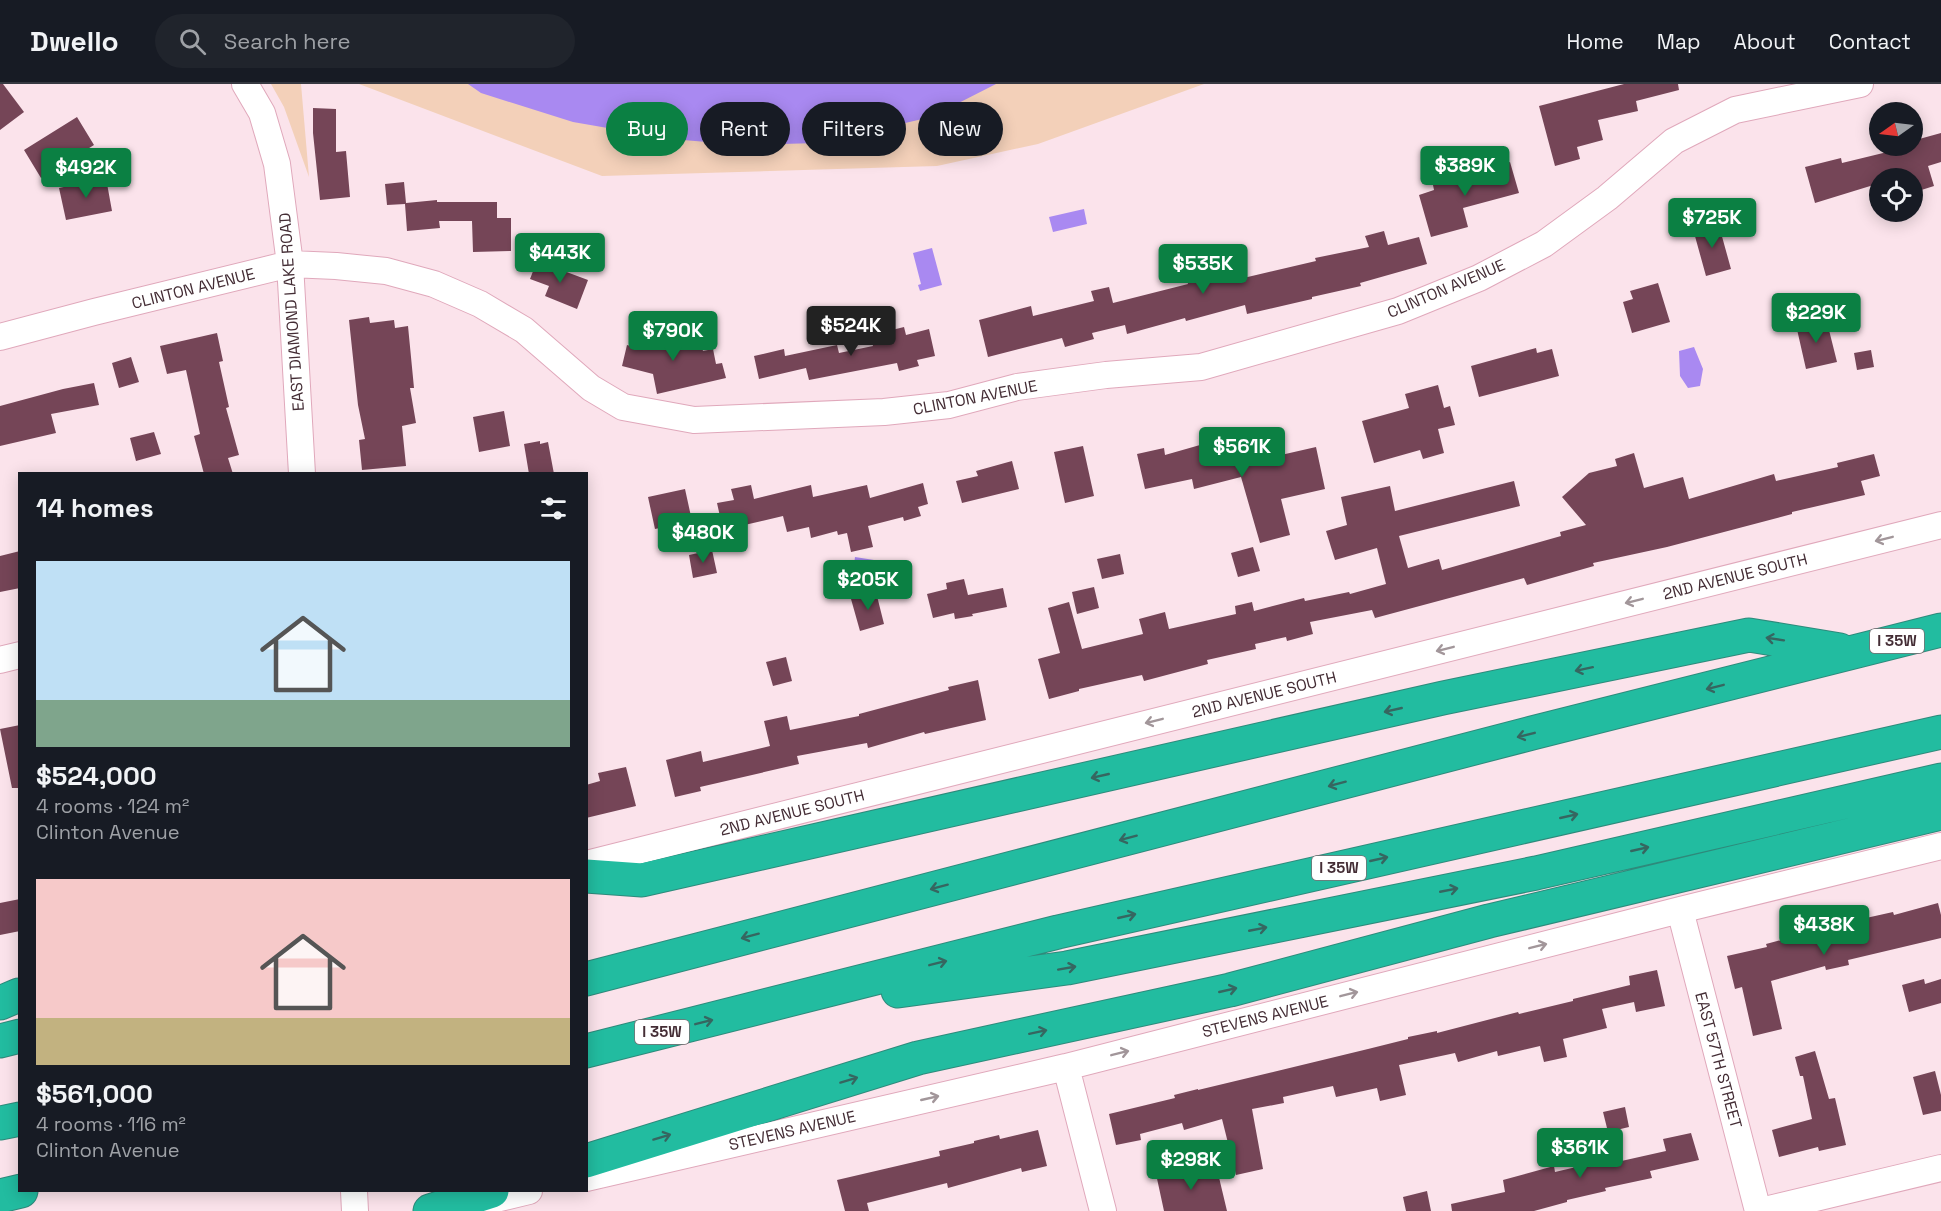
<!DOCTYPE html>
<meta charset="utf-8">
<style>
body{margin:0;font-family:"Space Grotesk",sans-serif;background:#20242c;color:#f1f3f6;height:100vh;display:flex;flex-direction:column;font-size:22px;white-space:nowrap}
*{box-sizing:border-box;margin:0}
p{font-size:20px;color:#9ea1a6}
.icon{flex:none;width:33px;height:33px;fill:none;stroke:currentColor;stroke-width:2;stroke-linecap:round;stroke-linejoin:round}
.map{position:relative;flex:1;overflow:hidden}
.panel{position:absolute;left:18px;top:388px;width:570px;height:720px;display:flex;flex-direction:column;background:#171b24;border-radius:0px;box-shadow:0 3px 15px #0003}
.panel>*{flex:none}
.top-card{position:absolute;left:606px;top:18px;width:570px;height:54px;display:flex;gap:12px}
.needle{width:39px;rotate:256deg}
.fabs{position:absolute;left:1869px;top:18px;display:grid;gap:12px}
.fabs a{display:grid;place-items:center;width:54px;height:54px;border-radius:50%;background:#171b24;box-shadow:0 3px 15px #0003;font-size:30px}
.price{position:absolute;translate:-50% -51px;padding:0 14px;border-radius:6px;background:#0b8043;color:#fff;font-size:20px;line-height:39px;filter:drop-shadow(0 2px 3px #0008)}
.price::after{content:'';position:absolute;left:50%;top:36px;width:18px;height:14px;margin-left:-9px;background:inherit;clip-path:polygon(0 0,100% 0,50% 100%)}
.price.selected{background:#222;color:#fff}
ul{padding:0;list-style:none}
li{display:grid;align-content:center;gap:12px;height:318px;padding:0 18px}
li span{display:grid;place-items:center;height:186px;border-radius:0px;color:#555}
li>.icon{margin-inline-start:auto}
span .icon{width:108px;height:108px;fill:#fffc;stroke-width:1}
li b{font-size:26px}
h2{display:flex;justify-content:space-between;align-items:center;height:72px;padding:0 18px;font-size:26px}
.chip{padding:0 21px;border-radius:27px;background:#171b24;box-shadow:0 3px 15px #0003;font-size:21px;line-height:54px}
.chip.selected{background:#0b8043;color:#fff}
header{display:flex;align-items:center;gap:36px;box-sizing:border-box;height:84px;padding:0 30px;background:#171b24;border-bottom:2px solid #363941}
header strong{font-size:28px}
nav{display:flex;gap:33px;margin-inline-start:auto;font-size:21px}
.search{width:420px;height:54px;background:#20242c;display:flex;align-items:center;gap:15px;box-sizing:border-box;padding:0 21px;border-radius:33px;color:#9ea1a6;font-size:22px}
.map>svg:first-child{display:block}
</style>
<header>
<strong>Dwello</strong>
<div class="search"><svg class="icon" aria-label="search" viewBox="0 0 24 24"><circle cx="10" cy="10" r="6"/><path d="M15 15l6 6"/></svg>Search here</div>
<nav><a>Home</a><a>Map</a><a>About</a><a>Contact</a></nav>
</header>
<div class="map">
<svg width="1941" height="1127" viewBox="0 0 1941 1127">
<rect width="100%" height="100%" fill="#fbe3eb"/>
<!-- green -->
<path fill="#f3d0b9" d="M271,0H301L309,93L284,23Z
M359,0H1204L1038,60L937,82L602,92Z"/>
<!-- water -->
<path fill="#a989f1" d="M468,0H996L931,33L819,59L743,61L671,55L573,38L481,9Z
M1084,125L1087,140L1053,148L1049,133Z
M932,164L942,201L920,207L918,201L921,200L913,169Z
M1694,263L1703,285L1700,302L1688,304L1680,292L1679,267Z
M855,473L874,476L870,506L851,503Z"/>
<!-- building -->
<path fill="#754557" d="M0,0H3L24,28L0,46Z
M1624,0H1678L1679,6L1636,17L1638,27L1598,36L1603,56L1577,63L1580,75L1555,82L1539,22Z
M313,24L336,25V68L346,67L350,113L320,116L313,49Z
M77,33L94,61L41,94L24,66Z
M1941,49V78L1928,82L1934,102L1915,108L1912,94H1880V99L1815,119L1805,83L1841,74L1842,79L1912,62V57Z
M1510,78L1519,109L1463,124L1468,143L1431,153L1419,111L1434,106L1433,101Z
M106,94L112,127L66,136L59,104Z
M404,98L406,119L437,116V118H497V134H511V167L473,168L472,137H439L440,144L407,147L405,120L387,121L385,100Z
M1718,138L1731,185L1706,192L1693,145Z
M1384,147L1388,161L1419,153L1427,180L1360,199L1361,202L1312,213V215L1247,230L1245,221L1186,237L1185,234L1127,250L1125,241L1092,249L1094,255L1065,263L1062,254L988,273L979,236L1031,222L1033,232L1094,217L1091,207L1109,203L1113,219L1188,200L1181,172L1199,167L1201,172L1227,165L1235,196L1316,177L1315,174L1369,163L1365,152Z
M537,177L588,196L577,225L545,212L549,202L530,195Z
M1658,199L1670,238L1632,249L1623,218L1633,215L1630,207Z
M369,233L370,239L394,236L395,244L408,242L414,304H410L416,339L402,342L406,382L362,386L359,356L365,355L358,321L349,236Z
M1826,234L1837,278L1806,285L1796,241Z
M646,241L667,245L663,266L700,257L703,267L713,265L716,280L722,279L726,294L657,310L653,290L622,282L627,261L641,265Z
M904,243L906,251L929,245L935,272L917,276L919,282L899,287L897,279L809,296L806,284L759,295L754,272L784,265L785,272L837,261L839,269L873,262L872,258L889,254L888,247Z
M217,249L223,277L219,278L229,323L226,324L239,371L228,374L233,390H204L194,352L200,350L186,286L167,290L160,262Z
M1536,264L1537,269L1552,265L1559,292L1479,313L1471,282Z
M1871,266L1874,283L1857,286L1854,269Z
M131,273L139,298L119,304L112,279Z
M94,299L99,321L51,330L56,349L0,362V322L63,305Z
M1438,301L1444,324L1450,322L1455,341L1438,345L1444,369L1423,375L1420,366L1374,379L1362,337L1409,324L1405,310Z
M504,327L510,362L479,368L473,333Z
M154,348L161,370L136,377L130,354Z
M540,357V360L548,358L554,390H529L524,360Z
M1207,359L1211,373L1261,361L1264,375L1316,363L1325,405L1281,415L1290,451L1260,459L1241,393L1194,405L1192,395L1145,405L1137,370L1164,364L1165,371Z
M1083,362L1094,412L1065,419L1054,368Z
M1634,369L1644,404L1683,393L1689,415L1774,390L1776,397L1838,383L1837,379L1874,370L1880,392L1861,397L1865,411L1792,428V430L1667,463L1593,479L1594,482L1527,501L1524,494L1375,534L1372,526L1310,538L1313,550L1287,557L1286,553L1255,560L1256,565L1207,576L1208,580L1144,597L1142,591L1079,605V607L1049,615L1038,575L1060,569L1048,524L1069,518L1082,565L1143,550L1139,535L1165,528L1169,545L1236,530L1235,522L1252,518L1254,527L1304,514L1305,517L1349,508L1350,510L1386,500L1377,464L1335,476L1326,447L1347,441L1341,413L1390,402L1395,427L1514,397L1520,422L1399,452L1408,484L1439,475L1442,486L1561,452L1560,448L1586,441L1562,413L1589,389L1617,382L1615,375Z
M1012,377L1019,405L962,419L956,397L978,392L976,387Z
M923,399L928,420L918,423L921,432L904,437L903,433L868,442L873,463L851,468L847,449L838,451L837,447L811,454L809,443L787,448L783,432L723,446L717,419L734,416L731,405L751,401L754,415L811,401L813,413L867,401L870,414Z
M685,405L692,437L655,445L648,413Z
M1253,463L1260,487L1238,493L1231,469Z
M712,466L717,489L693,494L689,471Z
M20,467V504L0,508V472Z
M1120,470L1124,490L1102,495L1097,475Z
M964,495L968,511L1003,504L1007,523L972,530L973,532L955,535L954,529L933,534L927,510L947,505L946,499Z
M1094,503L1099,524L1077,530L1072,508Z
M876,508L884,540L860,547L851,515Z
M786,573L792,597L773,602L766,578Z
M978,596L986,636L925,650L924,648L868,664L867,659L797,672L799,680L700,703L701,707L675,713L666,676L701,667L703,678L770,662L764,637L787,632L790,646L859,632V630L949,606L948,603Z
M20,641V704H12L0,645Z
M626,683L636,722L586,734V701L600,697L598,689Z
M20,815V847L0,851V819Z
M1938,819L1941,831V854L1848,876L1849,881L1826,886L1825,882L1771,897L1782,945L1753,952L1742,903L1735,905L1727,872L1767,863L1766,860L1793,853L1867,837L1866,834L1893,828L1894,831Z
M1657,886L1665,922L1636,928L1634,918L1602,925L1607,944L1563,955L1567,973L1544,978L1540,962L1498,972L1497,967L1458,978L1455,969L1399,981L1406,1011L1380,1017L1377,1004L1336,1013L1333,1002L1283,1013L1284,1019L1252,1025L1263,1085L1236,1091L1222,1035L1184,1046L1182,1039L1140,1050L1141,1056L1116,1061L1109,1030L1175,1014L1174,1011L1198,1005V1006L1368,965L1408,955V953L1437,947V949L1518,928L1519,930L1573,917V915L1630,901L1629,892Z
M1924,895L1925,900L1941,895V919L1909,928L1902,901Z
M1815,967L1829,1015L1835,1014L1846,1061L1819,1067L1818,1063L1779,1073L1772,1046L1812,1035L1803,992H1800L1795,973Z
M1935,987L1941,1011V1027L1923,1031L1913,993Z
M1625,1023L1629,1043L1608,1048L1603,1028Z
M1038,1046L1047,1082L1022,1088L1021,1084L948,1104L947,1099L867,1119L869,1127H845L837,1096L940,1072L939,1067L974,1059V1057L999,1051L1000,1055Z
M1691,1049L1699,1076L1650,1087L1652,1094L1605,1104L1606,1107L1567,1116V1118L1534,1127H1452L1451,1120L1505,1108L1503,1096L1554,1082L1555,1088L1589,1080L1586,1065L1604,1061L1608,1080L1666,1067L1663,1055Z
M1187,1083L1189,1092L1217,1085L1227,1127H1164L1156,1090Z
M1427,1107L1431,1127H1406L1403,1113Z"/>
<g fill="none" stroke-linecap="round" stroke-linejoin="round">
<defs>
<path id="minor" d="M245,0L262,29L277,80L290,180L302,390
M0,253L94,228L290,180L336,182L386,187L434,200L480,220L524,246L591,304L623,323L694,336L884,328L949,321L1017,303L1106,291L1201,283L1398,227L1479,194L1544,160L1607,114L1674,57L1735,26L1860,0
M0,576L20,571
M586,780L1941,441
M1680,826L1758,1127
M1066,983L1103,1127
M586,1094L1066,983L1680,826L1941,762
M354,1107L355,1127
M475,1120L529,1107
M1761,1127L1941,1084"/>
<path id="highway" d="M586,792L642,796L1443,614L1749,551L1840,566
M586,895L1532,649L1941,546
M898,907L1067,884L1536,789L1941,696
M0,919L19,911
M0,957L20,952
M586,967L1058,848L1941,648
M0,1039L20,1035
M586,1077L918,974L1230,906L1489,837L1941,729
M0,1112L21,1107
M430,1127L492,1107"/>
</defs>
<!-- minor casing -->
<use href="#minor" stroke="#e0a8bb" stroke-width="28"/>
<!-- highway casing -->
<use href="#highway" stroke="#2e8a7b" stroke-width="35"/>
<!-- minor -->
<use href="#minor" stroke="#fff" stroke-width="26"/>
<!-- highway -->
<use href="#highway" stroke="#22bca0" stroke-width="33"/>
</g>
<!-- one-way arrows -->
<defs><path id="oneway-shaft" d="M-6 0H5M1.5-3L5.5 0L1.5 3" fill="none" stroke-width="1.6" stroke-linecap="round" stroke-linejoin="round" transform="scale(1.5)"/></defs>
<g stroke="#a2969a">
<use href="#oneway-shaft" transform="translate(1884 455) rotate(166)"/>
<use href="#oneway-shaft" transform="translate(1634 517) rotate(166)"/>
<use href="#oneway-shaft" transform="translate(1445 565) rotate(166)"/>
<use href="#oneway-shaft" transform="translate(1154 637) rotate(166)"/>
<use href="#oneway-shaft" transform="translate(1538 862) rotate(-14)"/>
<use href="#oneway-shaft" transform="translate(1349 910) rotate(-14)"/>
<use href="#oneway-shaft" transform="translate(1120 969) rotate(-14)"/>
<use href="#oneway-shaft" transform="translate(930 1014) rotate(-13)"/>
</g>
<g stroke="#366660">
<use href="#oneway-shaft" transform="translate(1775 555) rotate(-171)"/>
<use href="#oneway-shaft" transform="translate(1584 585) rotate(168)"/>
<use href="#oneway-shaft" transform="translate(1715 603) rotate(166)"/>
<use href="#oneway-shaft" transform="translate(1393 626) rotate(167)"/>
<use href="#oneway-shaft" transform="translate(1526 651) rotate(166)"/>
<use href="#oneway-shaft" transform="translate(1100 692) rotate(167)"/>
<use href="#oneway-shaft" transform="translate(1337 700) rotate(165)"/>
<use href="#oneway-shaft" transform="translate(1569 732) rotate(-13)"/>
<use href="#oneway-shaft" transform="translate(1128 754) rotate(165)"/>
<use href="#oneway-shaft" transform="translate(1640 765) rotate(-13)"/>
<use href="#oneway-shaft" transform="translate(1379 775) rotate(-13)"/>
<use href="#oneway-shaft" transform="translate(939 803) rotate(165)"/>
<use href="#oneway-shaft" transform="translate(1449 806) rotate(-11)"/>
<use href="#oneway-shaft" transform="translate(1127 832) rotate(-13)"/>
<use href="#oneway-shaft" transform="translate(1258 845) rotate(-11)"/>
<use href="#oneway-shaft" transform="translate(750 852) rotate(165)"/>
<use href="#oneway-shaft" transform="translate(938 879) rotate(-14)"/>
<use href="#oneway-shaft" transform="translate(1067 884) rotate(-10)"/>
<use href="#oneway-shaft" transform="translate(1228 906) rotate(-13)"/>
<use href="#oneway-shaft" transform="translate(704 938) rotate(-14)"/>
<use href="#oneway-shaft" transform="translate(1038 948) rotate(-12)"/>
<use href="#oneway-shaft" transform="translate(849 996) rotate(-17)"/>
<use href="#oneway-shaft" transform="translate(662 1053) rotate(-17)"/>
</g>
<g text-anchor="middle" stroke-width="6" stroke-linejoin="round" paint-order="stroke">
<!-- shield labels -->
<g fill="#fff" stroke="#7c6c72" stroke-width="1.5">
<rect x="1870" y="545" width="54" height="24" rx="4.5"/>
<rect x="1312" y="772" width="54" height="24" rx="4.5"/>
<rect x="635" y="936" width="54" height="24" rx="4.5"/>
</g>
<g font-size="15" font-weight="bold" fill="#442d35">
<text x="1897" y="562">I 35W</text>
<text x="1339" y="789">I 35W</text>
<text x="662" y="953">I 35W</text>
</g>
<!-- street labels -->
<g font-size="16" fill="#442d35" stroke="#fff">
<text transform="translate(193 204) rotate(-14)" y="6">CLINTON AVENUE</text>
<text transform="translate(1446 204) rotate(-23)" y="6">CLINTON AVENUE</text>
<text transform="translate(291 228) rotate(-94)" y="6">EAST DIAMOND LAKE ROAD</text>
<text transform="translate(975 313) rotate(-11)" y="6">CLINTON AVENUE</text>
<text transform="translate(1735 492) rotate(-14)" y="6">2ND AVENUE SOUTH</text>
<text transform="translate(1264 610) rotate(-14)" y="6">2ND AVENUE SOUTH</text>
<text transform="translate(792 728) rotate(-14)" y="6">2ND AVENUE SOUTH</text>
<text transform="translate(1265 932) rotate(-14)" y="6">STEVENS AVENUE</text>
<text transform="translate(1719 976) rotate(75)" y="6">EAST 57TH STREET</text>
<text transform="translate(792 1046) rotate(-13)" y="6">STEVENS AVENUE</text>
</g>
</g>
</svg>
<div class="fabs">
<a><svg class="needle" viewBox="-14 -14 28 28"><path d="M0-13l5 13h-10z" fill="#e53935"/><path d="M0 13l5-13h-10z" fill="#9ea1a6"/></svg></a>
<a><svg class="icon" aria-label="locate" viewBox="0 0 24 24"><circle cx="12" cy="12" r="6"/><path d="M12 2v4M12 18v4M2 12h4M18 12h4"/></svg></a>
</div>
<b class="price" style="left:1465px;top:113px">$389K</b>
<b class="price" style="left:86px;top:115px">$492K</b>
<b class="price" style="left:1712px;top:165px">$725K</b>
<b class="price" style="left:560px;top:200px">$443K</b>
<b class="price" style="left:1203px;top:211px">$535K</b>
<b class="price" style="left:1816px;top:260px">$229K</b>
<b class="price selected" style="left:851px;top:273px">$524K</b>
<b class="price" style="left:673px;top:278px">$790K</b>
<b class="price" style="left:1242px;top:394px">$561K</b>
<b class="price" style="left:703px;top:480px">$480K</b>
<b class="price" style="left:868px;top:527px">$205K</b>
<b class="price" style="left:1824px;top:872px">$438K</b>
<b class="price" style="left:1580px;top:1095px">$361K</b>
<b class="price" style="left:1191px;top:1107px">$298K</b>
<div class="top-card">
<a class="chip selected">Buy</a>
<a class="chip">Rent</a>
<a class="chip">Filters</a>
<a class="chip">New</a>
</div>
<section class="panel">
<h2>14 homes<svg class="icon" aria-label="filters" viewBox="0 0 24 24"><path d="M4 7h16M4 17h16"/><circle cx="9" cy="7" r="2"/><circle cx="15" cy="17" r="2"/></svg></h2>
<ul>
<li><span style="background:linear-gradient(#bfe0f5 75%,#7fa58c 0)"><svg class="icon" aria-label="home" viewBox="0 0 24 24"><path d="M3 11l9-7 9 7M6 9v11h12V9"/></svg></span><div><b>$524,000</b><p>4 rooms · 124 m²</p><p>Clinton Avenue</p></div></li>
<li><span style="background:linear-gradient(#f6c9c9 75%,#c2b280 0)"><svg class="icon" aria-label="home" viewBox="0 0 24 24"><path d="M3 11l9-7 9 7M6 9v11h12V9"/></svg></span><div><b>$561,000</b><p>4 rooms · 116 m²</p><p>Clinton Avenue</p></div></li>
</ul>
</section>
</div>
